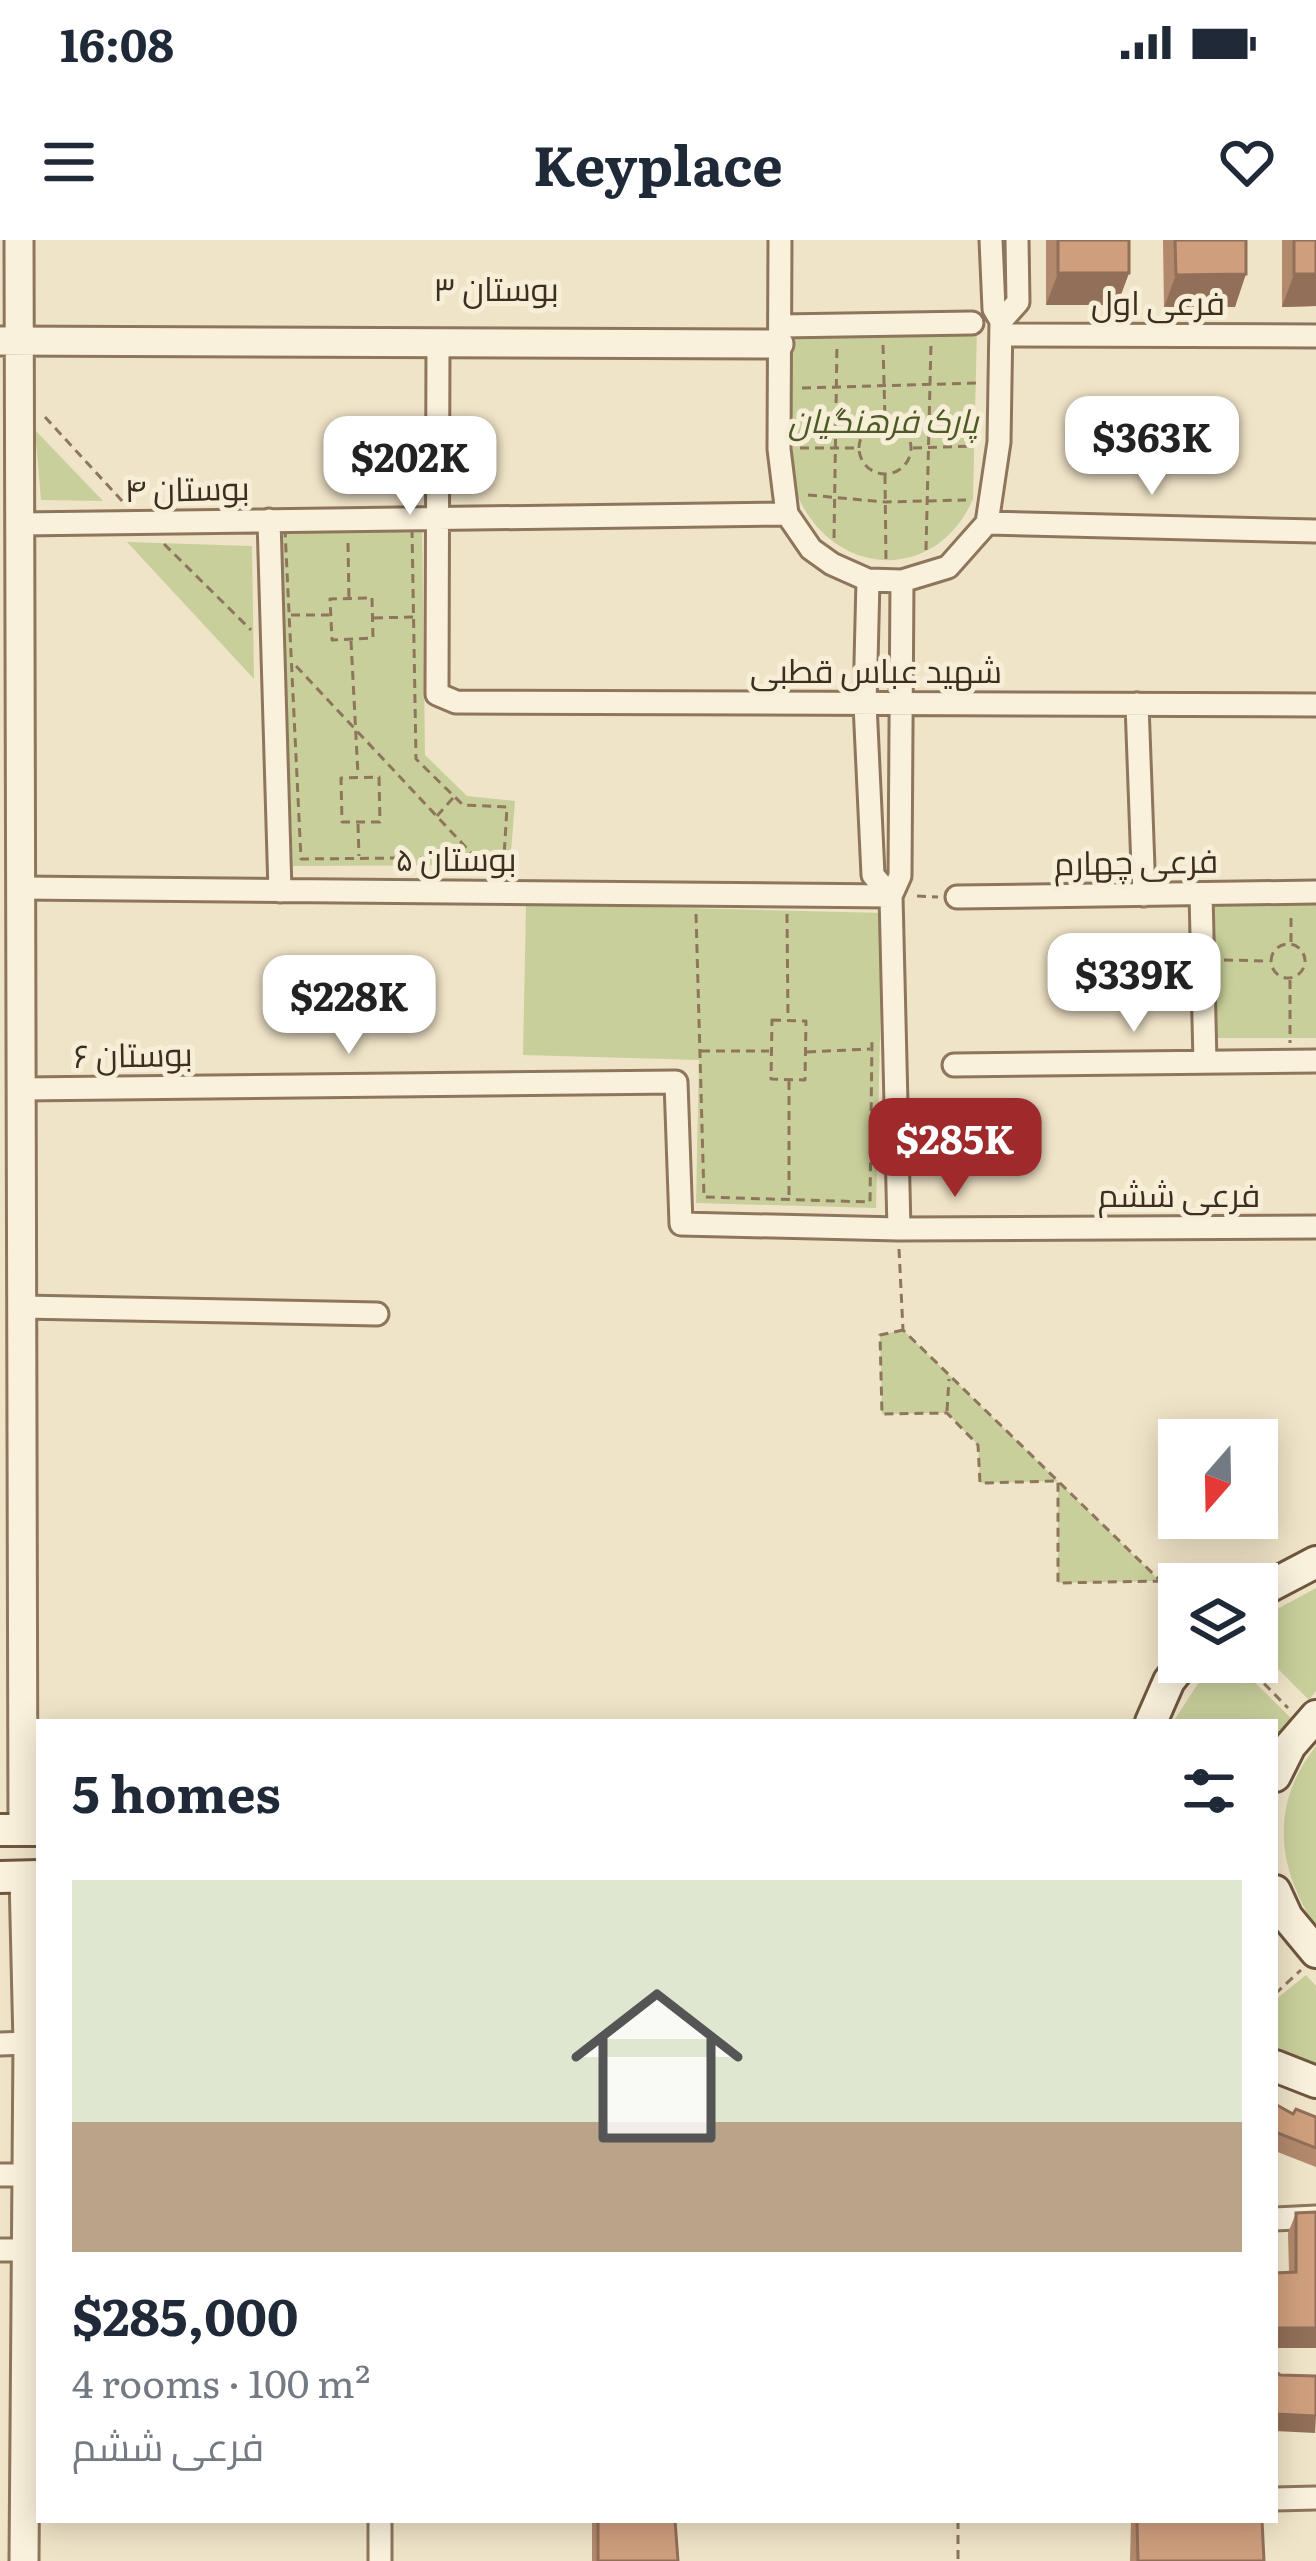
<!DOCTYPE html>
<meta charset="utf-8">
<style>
body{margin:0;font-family:Literata,Cairo,serif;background:#f2f2f3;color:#1f2937;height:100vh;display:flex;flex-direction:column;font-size:45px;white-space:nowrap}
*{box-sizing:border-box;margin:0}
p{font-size:39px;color:#747a83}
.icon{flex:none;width:66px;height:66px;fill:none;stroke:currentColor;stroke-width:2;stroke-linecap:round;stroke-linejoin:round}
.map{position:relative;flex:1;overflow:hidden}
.sheet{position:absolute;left:36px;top:1479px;width:1242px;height:804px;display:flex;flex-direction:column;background:#fff;border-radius:0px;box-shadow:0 6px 30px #0003}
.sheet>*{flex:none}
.needle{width:78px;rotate:200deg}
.tools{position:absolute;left:1158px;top:1179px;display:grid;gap:24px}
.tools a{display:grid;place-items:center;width:120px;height:120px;border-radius:0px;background:#fff;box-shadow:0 6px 30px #0003;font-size:60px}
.price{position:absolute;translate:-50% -102px;padding:0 27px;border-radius:24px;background:#fff;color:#222;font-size:39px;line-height:78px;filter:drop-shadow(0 3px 6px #0008)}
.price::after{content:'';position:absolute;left:50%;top:72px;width:36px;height:27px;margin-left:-18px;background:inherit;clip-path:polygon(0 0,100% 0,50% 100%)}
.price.on{background:#9e2a2b;color:#fff}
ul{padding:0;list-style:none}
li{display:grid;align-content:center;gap:24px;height:636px;padding:0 36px}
li span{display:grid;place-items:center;height:372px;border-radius:0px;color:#555}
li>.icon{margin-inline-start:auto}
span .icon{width:216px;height:216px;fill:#fffc;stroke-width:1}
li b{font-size:51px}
h2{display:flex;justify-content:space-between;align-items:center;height:144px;padding:0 36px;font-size:51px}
.status{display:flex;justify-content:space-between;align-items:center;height:84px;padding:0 60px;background:#fff;direction:ltr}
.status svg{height:33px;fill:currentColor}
header{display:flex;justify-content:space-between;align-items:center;height:156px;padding:0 36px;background:#fff;font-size:54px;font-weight:700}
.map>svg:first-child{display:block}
</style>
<div class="status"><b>16:08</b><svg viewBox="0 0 49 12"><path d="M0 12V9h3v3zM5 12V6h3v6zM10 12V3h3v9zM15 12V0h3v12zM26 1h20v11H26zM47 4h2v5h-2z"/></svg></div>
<header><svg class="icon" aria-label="menu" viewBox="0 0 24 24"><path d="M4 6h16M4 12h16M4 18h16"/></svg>Keyplace<svg class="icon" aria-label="heart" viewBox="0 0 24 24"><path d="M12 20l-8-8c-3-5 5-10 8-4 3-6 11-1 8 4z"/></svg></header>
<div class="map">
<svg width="1316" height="2321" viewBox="0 0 1316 2321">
<rect width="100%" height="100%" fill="#f0e4c8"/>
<!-- green -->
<path fill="#c9cf9b" d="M977,88L973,259C935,346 830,337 796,252C786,228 793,126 792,93Z
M35,190L103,261L41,260Z
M279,283L422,284L425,515L467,556L515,561L510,625L293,626Z
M127,302L252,306L254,439Z
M1211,662H1316V798H1211Z
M526,664L883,673L876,968L696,963L699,820L523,815Z
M903,1090L1160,1341L1058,1343V1241L980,1243L978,1205L947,1173L882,1174L880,1095Z
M1316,1348V1451L1309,1460L1257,1408V1380Z
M1212,1422H1234L1293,1480L1275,1504V1482H1173Z
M1316,1506V1687C1277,1628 1269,1565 1316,1506Z
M1306,1735L1316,1746V1828L1275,1811V1760Z"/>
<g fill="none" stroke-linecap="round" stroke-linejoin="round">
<defs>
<path id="minor" d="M780,0L779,209L787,274L811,309L832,324L868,340L902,341L948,327L987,283L999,202L1001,81L994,69L991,0
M1001,81L1018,62L1017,0
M780,86L972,83
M1001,95L1316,96
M438,102L437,454L456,462L1316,465
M269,280L280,651
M987,283L1316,291
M20,284L787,274
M868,340L865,464L873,635L891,656
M1137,464L1144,655
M21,648L891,656
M1201,654L1205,822
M957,657L1316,652
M954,825L1316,821
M22,849L676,842L681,984L899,989L1316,987
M899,989L891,656L900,636L902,341
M22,1067L377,1074
M0,1804L28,1803
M0,1935H27
M1275,1979L1316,1977
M0,2010H26
M1275,2259L1316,2258
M380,2280V2321"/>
<path id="tertiary" d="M19,0L23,1590
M0,101L779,104
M24,2321L28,1803L24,1636"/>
<path id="secondary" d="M1257,1353L1316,1322
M1151,1482L1169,1441L1184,1422
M1275,1536L1290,1506L1316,1476
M0,1590H39
M0,1637L39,1636
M1275,1651L1287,1677L1316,1712
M1275,1826L1316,1842"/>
</defs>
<!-- minor casing -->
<use href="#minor" stroke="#8d765c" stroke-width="27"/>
<!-- tertiary casing -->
<use href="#tertiary" stroke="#8d765c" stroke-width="33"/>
<!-- secondary casing -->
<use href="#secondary" stroke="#6f573f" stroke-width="36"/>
<!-- path -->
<path stroke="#8d765c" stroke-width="3" stroke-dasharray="9 6" stroke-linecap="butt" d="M883,105L885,180
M802,148L978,143
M45,177L124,263
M859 208a26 26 0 1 1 52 0a26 26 0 1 1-52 0Z
M800,208H857
M913,208L975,206
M885,235L886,322
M808,255L885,262L966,260
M412,289L416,519L463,565L507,567L504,617L301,619L285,290Z
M834,298L837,104
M348,303L349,359
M164,304L251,390
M926,310L931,103
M372,358L373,398L332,400L330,359Z
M291,375H329
M374,378L413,377
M351,401L358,535
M296,426L474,616
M379,537L380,582H342L341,538Z
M437,576L453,558
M358,584L359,616
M917,656L938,657
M696,674L704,957L870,962L872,797
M787,674L788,779
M1291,702V675
M1271 721a17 17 0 1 1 34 0a17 17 0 1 1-34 0Z
M1224,720L1268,721
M1290,740V803
M772,780L806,781L805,840L771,839Z
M701,811H769
M807,812L870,809
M789,841V958
M899,1009L903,1090L1179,1359
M903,1090L880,1095L882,1174L947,1173L978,1205L980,1243L1058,1241V1343L1160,1341
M947,1171L949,1139
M1243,1422L1288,1468
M1275,1754L1301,1730
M958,2280V2321"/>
<!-- minor -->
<use href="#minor" stroke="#faf1dc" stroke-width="21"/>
<!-- tertiary -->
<use href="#tertiary" stroke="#faf1dc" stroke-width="27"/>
<!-- secondary -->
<use href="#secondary" stroke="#faf1dc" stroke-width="30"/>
</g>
<!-- wall -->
<path fill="#b2896c" d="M1046,0H1129V33L1117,65H1046Z
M1163,0H1246L1235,67H1164Z
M1282,0H1316V66L1282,67Z
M1275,1864L1293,1874L1316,1877V1927L1275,1911Z
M1296,1973L1316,2108H1275V2033L1289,2032L1288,1993Z
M592,2280H675L678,2321H592Z
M1131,2280H1262L1264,2321H1130Z"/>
<!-- shaded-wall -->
<path fill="#916f58" d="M1058,33H1129L1117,65H1046Z
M1246,34L1235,67H1164L1176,35Z
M1294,34H1316V66L1282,67Z
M1275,2088H1316V2108H1275Z
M1275,2174L1316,2176L1315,2193L1275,2191Z"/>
<!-- building -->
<path fill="#cf9f7d" stroke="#916f58" stroke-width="3" d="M1058,0H1129V33H1058Z
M1175,0H1246V34L1176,35Z
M1294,0H1316V34H1294Z
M1275,1864L1293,1874L1296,1869L1316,1877V1908L1275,1892Z
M1316,1972V2088H1275V2033L1296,2032V1973Z
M1275,2131L1280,2135L1316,2136V2176L1275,2174Z
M598,2280H675L678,2321H598Z
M1137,2280H1262L1264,2321H1138Z"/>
<g text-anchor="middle" stroke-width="10" stroke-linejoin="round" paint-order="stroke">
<!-- street labels -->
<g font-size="33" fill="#3d2e20" stroke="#f7eed8">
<text x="496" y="61">بوستان ۳</text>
<text x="1158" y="75">فرعی اول</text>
<text transform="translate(187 249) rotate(-1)" y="12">بوستان ۴</text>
<text x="876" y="443">شهید عباس قطبی</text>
<text x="456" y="631">بوستان ۵</text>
<text transform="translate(1136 622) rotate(-1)" y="12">فرعی چهارم</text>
<text transform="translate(133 815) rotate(-1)" y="12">بوستان ۶</text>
<text x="1179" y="967">فرعی ششم</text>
</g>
<!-- park labels -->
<g font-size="33" font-style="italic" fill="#4d5a26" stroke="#f7eed8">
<text x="883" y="193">پارک فرهنگیان</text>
</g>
</g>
</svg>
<div class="tools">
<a><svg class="needle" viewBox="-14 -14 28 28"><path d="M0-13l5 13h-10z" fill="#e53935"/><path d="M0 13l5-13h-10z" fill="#747a83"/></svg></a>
<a><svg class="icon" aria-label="layers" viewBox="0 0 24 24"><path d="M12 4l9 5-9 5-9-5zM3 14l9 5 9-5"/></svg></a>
</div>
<b class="price" style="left:1152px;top:258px">$363K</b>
<b class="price" style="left:410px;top:278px">$202K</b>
<b class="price" style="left:1134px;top:795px">$339K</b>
<b class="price" style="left:349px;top:817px">$228K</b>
<b class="price on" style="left:955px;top:960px">$285K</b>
<section class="sheet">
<h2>5 homes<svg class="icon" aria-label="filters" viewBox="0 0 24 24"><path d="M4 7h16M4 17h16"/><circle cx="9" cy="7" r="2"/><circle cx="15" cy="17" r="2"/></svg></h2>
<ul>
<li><span style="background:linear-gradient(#dfe7d0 65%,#b9a48a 0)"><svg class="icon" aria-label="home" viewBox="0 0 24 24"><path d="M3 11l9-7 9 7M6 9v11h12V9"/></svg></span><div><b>$285,000</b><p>4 rooms · 100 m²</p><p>فرعی ششم</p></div></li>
</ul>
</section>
</div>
